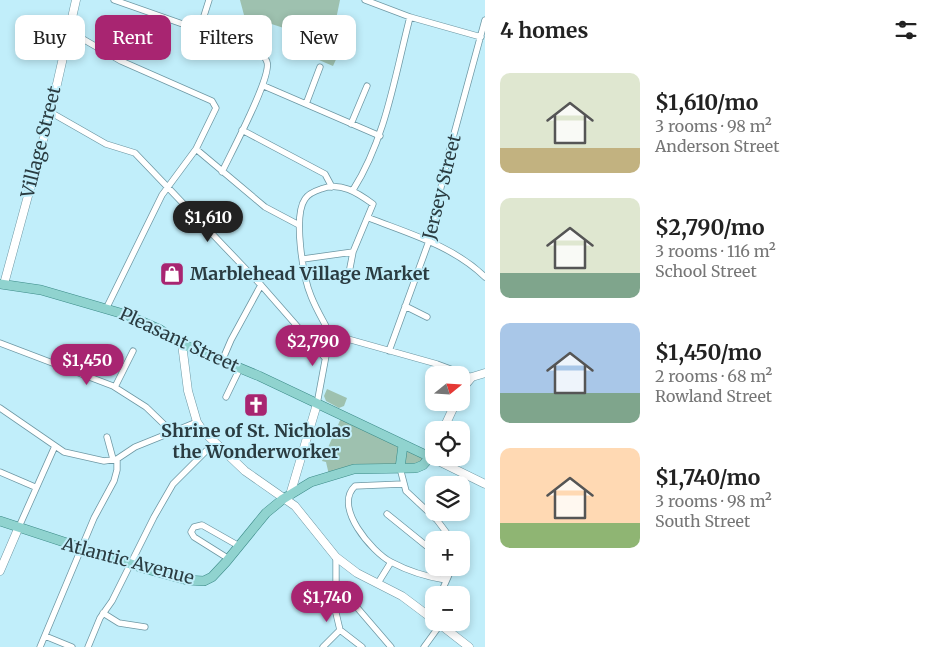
<!DOCTYPE html>
<meta charset="utf-8">
<style>
body{margin:0;font-family:Merriweather,serif;background:#f2f2f2;color:#222;height:100vh;display:flex;flex-direction:column;font-size:19px;white-space:nowrap}
*{box-sizing:border-box;margin:0}
p{font-size:16px;color:#767676}
.icon{flex:none;width:28px;height:28px;fill:none;stroke:currentColor;stroke-width:2;stroke-linecap:round;stroke-linejoin:round}
.map{position:relative;flex:1;overflow:hidden}
.side{display:flex;flex-direction:column;background:#fff;width:450px}
.side>*{flex:none}
.banner{position:absolute;left:15px;top:15px;width:395px;height:45px;display:flex;gap:10px}
.needle{width:32px;rotate:72deg}
.fabs{position:absolute;left:425px;top:366px;display:grid;gap:10px}
.fabs a{display:grid;place-items:center;width:45px;height:45px;border-radius:10px;background:#fff;box-shadow:0 2px 8px #0003;font-size:25px}
.price{position:absolute;translate:-50% -42px;padding:0 11px;border-radius:18px;background:#a82571;color:#fff;font-size:16px;line-height:32px;filter:drop-shadow(0 1px 2px #0008)}
.price::after{content:'';position:absolute;left:50%;top:30px;width:15px;height:11px;margin-left:-8px;background:inherit;clip-path:polygon(0 0,100% 0,50% 100%)}
.price.current{background:#222;color:#fff}
ul{padding:0;list-style:none}
li{display:flex;align-items:center;gap:15px;height:125px;padding:0 15px}
li span{display:grid;place-items:center;flex:none;width:140px;height:100px;border-radius:10px;color:#555}
li>.icon{margin-inline-start:auto}
span .icon{width:60px;height:60px;fill:#fffc;stroke-width:1}
li b{font-size:21px}
h2{display:flex;justify-content:space-between;align-items:center;height:60px;padding:0 15px;font-size:21px}
.pill{padding:0 18px;border-radius:10px;background:#fff;box-shadow:0 2px 8px #0003;font-size:18px;line-height:45px}
.pill.current{background:#a82571;color:#fff}
main{display:flex;flex:1;min-height:0}
.map>svg:first-child{display:block}
</style>
<main>
<div class="map">
<svg width="485" height="647" viewBox="0 0 485 647">
<rect width="100%" height="100%" fill="#c1eefa"/>
<!-- green -->
<path fill="#9ec1af" d="M240,0H340L334,29L339,53L333,66L319,60L322,53L295,41L296,32L244,15Z
M327,389L347,398L344,406L339,408L326,401L324,396Z
M342,416L430,457L426,462L329,475L326,462L322,461Z"/>
<g fill="none" stroke-linecap="round" stroke-linejoin="round">
<defs>
<path id="street" d="M114,0L194,28L203,19L209,0
M365,0L410,17L481,37
M69,31L121,61L212,101L216,108L196,149L162,195L107,307
M264,86L380,136
M306,104L320,67
M50,112L106,144L135,153L261,285L325,358
M351,124L367,86
M242,130L325,174L332,187
M196,149L265,207L299,225
M222,172C231,153 272,77 267,62C265,55 258,53 252,50
M353,190C386,138 395,75 410,17
M369,218C410,234 453,246 485,277
M303,259L353,252L373,204C358,193 340,181 321,189C315,191 308,194 305,199C293,216 303,277 311,296C316,309 324,322 330,334L437,364L472,377
M349,273L353,252
M405,306L427,317
M0,343L113,386L146,407L173,433
M389,351L429,241L448,156L485,20
M222,361L231,340L261,285
M115,387L133,351
M226,397L240,368
M317,404L330,334
M0,408L64,452L104,461L117,459L135,447L197,422
M107,437L113,459
M400,468L406,491L437,520L452,540
M0,472L35,487
M403,484L355,486C333,507 372,552 391,562C408,571 427,577 446,580
M387,514L434,552
M18,529L55,446
M336,557V583L391,647
M229,559L194,537L191,532L194,527L202,525L239,546
M441,568L446,580
M336,583L331,592L340,630L362,647
M378,583L391,562
M440,595L452,568
M103,613L119,623L145,627
M426,613L434,604
M45,636L72,647
M40,647L94,518L114,481L117,470V459
M88,647L100,618L112,601L154,517L173,484L214,443
M323,647L340,630
M424,647L440,625"/>
<path id="secondary" d="M4,284L50,115L76,0
M182,344L188,391L197,422L203,431L245,471L295,506L336,557L357,573L402,596L434,620
M461,390L472,377L485,373
M443,430L456,402
M434,449L430,457L485,484
M290,495L317,404
M0,571L18,529
M437,622L469,647"/>
<path id="primary" d="M0,284L41,290L127,315L159,329L182,344L259,376L430,457L423,465L416,468L354,469L311,482L283,499L266,513L226,562L212,577L204,581L187,580L143,568L0,521
M400,468L403,445"/>
</defs>
<!-- street casing -->
<use href="#street" stroke="#6e98a4" stroke-width="7"/>
<!-- secondary casing -->
<use href="#secondary" stroke="#6e98a4" stroke-width="9"/>
<!-- primary casing -->
<use href="#primary" stroke="#3c8b88" stroke-width="10"/>
<!-- street -->
<use href="#street" stroke="#fff" stroke-width="5.5"/>
<!-- secondary -->
<use href="#secondary" stroke="#fff" stroke-width="8"/>
<!-- primary -->
<use href="#primary" stroke="#90d3cf" stroke-width="9"/>
</g>
<!-- icons -->
<defs>
<symbol id="shop-square" viewBox="-11 -11 22 22"><rect x="-9" y="-9" width="18" height="18" rx="4" fill="#a82571" stroke="#c1eefa"/><path d="M-5-2.5h2.3a2.7 3.5 0 0 1 5.4 0H5L5.5 6h-11ZM-1.5-2.5h3a1.5 2.3 0 0 0-3 0Z" fill="#fff"/></symbol>
<symbol id="church-square" viewBox="-11 -11 22 22"><rect x="-9" y="-9" width="18" height="18" rx="4" fill="#a82571" stroke="#c1eefa"/><path d="M-1.2-6h2.4v3.5h3.3v2.4h-3.3V6h-2.4V-.1h-3.3v-2.4h3.3Z" fill="#fff"/></symbol>
</defs>
<g fill-rule="evenodd">
<use href="#shop-square" x="158" y="260" width="28" height="28"/>
<use href="#church-square" x="242" y="391" width="28" height="28"/>
</g>
<g text-anchor="middle" stroke-width="4" stroke-linejoin="round" paint-order="stroke">
<!-- street labels -->
<g font-size="18" fill="#2a3c41" stroke="#c1eefa">
<text transform="translate(41 142) rotate(-76)" y="6">Village Street</text>
<text transform="translate(442 187) rotate(-76)" y="6">Jersey Street</text>
<text transform="translate(179 340) rotate(25)" y="6">Pleasant Street</text>
<text transform="translate(128 561) rotate(15)" y="6">Atlantic Avenue</text>
</g>
<!-- poi labels -->
<g font-size="18" font-weight="bold" fill="#2a3c41" stroke="#c1eefa" text-anchor="start">
<text x="190" y="280">Marblehead Village Market</text>
<text x="256" y="437" text-anchor="middle">Shrine of St. Nicholas<tspan x="256" dy="21">the Wonderworker</tspan></text>
</g>
</g>
</svg>
<div class="fabs">
<a><svg class="needle" viewBox="-14 -14 28 28"><path d="M0-13l5 13h-10z" fill="#e53935"/><path d="M0 13l5-13h-10z" fill="#767676"/></svg></a>
<a><svg class="icon" aria-label="locate" viewBox="0 0 24 24"><circle cx="12" cy="12" r="6"/><path d="M12 2v4M12 18v4M2 12h4M18 12h4"/></svg></a>
<a><svg class="icon" aria-label="layers" viewBox="0 0 24 24"><path d="M12 4l9 5-9 5-9-5zM3 14l9 5 9-5"/></svg></a>
<a>+</a>
<a>−</a>
</div>
<b class="price current" style="left:208px;top:243px">$1,610</b>
<b class="price" style="left:313px;top:367px">$2,790</b>
<b class="price" style="left:87px;top:386px">$1,450</b>
<b class="price" style="left:327px;top:623px">$1,740</b>
<div class="banner">
<a class="pill">Buy</a>
<a class="pill current">Rent</a>
<a class="pill">Filters</a>
<a class="pill">New</a>
</div>
</div>
<section class="side">
<h2>4 homes<svg class="icon" aria-label="filters" viewBox="0 0 24 24"><path d="M4 7h16M4 17h16"/><circle cx="9" cy="7" r="2"/><circle cx="15" cy="17" r="2"/></svg></h2>
<ul>
<li><span style="background:linear-gradient(#dfe7d0 75%,#c2b280 0)"><svg class="icon" aria-label="home" viewBox="0 0 24 24"><path d="M3 11l9-7 9 7M6 9v11h12V9"/></svg></span><div><b>$1,610/mo</b><p>3 rooms · 98 m²</p><p>Anderson Street</p></div></li>
<li><span style="background:linear-gradient(#dfe7d0 75%,#7fa58c 0)"><svg class="icon" aria-label="home" viewBox="0 0 24 24"><path d="M3 11l9-7 9 7M6 9v11h12V9"/></svg></span><div><b>$2,790/mo</b><p>3 rooms · 116 m²</p><p>School Street</p></div></li>
<li><span style="background:linear-gradient(#a9c7e8 70%,#7fa58c 0)"><svg class="icon" aria-label="home" viewBox="0 0 24 24"><path d="M3 11l9-7 9 7M6 9v11h12V9"/></svg></span><div><b>$1,450/mo</b><p>2 rooms · 68 m²</p><p>Rowland Street</p></div></li>
<li><span style="background:linear-gradient(#ffd9b3 75%,#8fb573 0)"><svg class="icon" aria-label="home" viewBox="0 0 24 24"><path d="M3 11l9-7 9 7M6 9v11h12V9"/></svg></span><div><b>$1,740/mo</b><p>3 rooms · 98 m²</p><p>South Street</p></div></li>
</ul>
</section>
</main>
